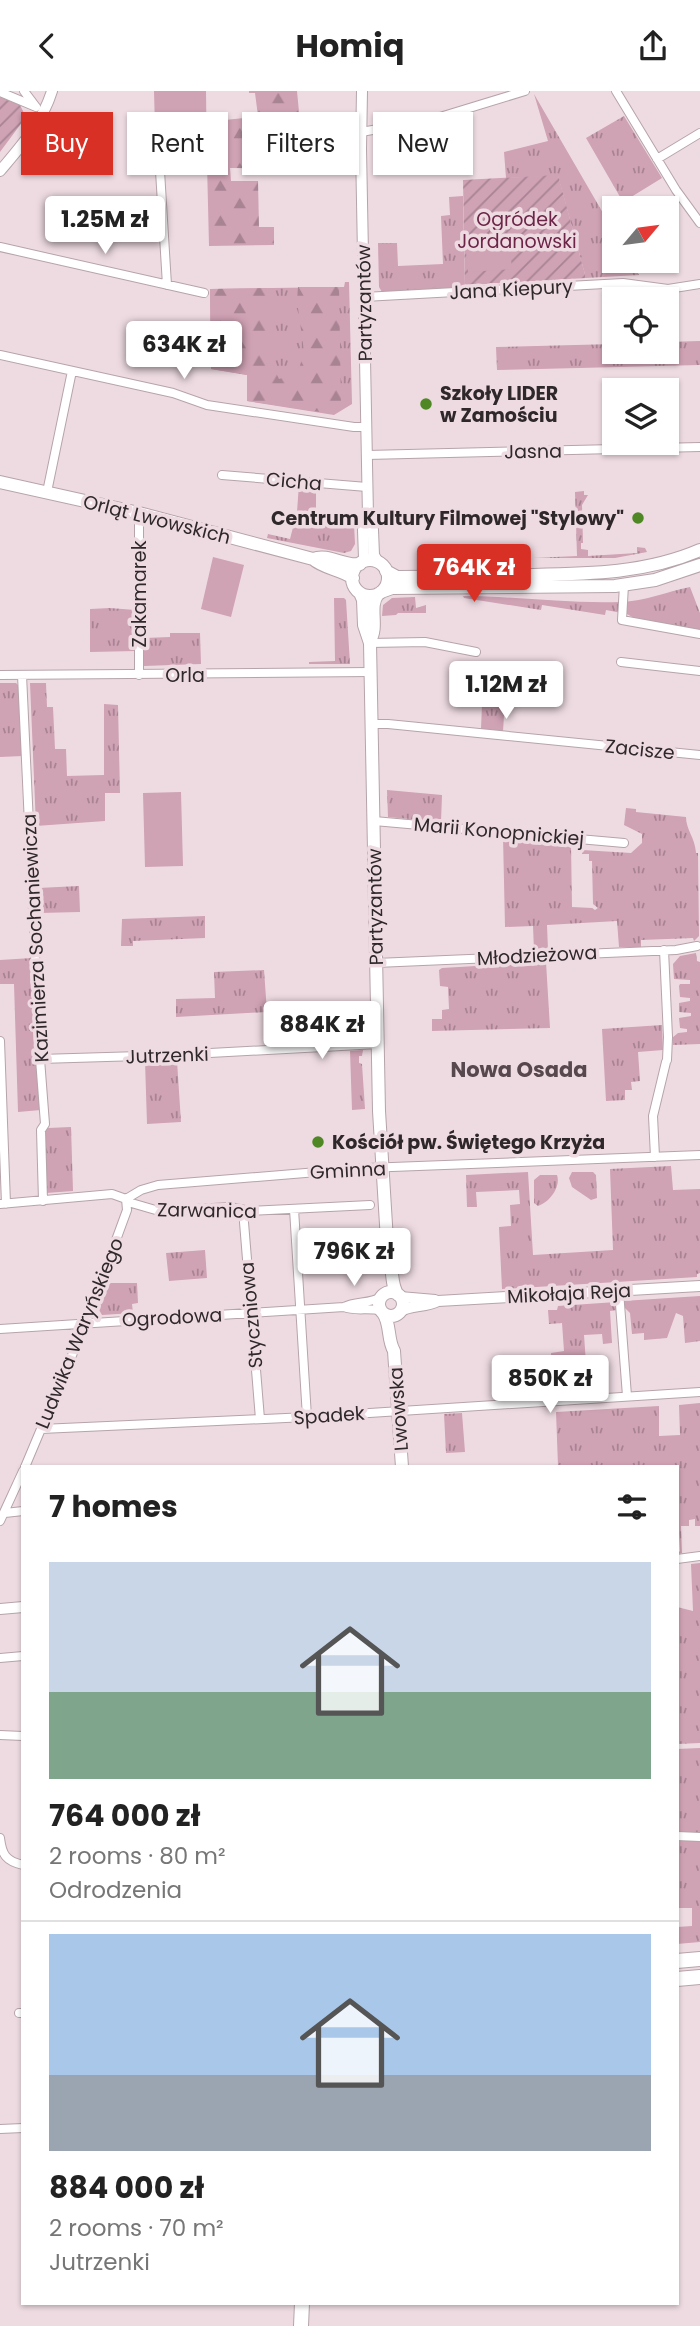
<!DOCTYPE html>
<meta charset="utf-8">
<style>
body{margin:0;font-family:Poppins,sans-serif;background:#f2f2f2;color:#222;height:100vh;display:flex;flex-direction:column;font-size:26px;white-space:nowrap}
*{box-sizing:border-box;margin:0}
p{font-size:23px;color:#767676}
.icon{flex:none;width:38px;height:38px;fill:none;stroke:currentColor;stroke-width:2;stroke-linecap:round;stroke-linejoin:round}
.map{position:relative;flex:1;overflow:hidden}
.drawer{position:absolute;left:21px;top:1374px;width:658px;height:840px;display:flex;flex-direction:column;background:#fff;border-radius:0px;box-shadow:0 2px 5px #0004}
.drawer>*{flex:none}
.top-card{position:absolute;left:21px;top:21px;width:658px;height:63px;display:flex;gap:14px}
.needle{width:46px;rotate:61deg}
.fabs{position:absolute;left:602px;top:105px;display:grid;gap:14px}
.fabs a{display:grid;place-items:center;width:77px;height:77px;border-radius:0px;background:#fff;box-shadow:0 2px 5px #0004;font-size:35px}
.price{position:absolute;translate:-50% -60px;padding:0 16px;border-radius:7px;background:#fff;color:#222;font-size:23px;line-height:46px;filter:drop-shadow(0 2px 4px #0008)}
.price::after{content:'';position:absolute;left:50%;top:42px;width:21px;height:16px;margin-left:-10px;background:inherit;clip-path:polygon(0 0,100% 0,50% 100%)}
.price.selected{background:#d93025;color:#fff}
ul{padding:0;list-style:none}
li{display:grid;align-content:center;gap:14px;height:371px;padding:0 28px}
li+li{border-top:2px solid #e0e0e0}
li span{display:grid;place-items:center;height:217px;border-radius:0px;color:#555}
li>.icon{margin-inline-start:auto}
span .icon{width:126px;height:126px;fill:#fffc;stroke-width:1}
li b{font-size:30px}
h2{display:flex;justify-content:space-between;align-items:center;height:84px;padding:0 28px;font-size:30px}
.chip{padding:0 24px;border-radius:0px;background:#fff;box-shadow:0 2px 5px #0004;font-size:24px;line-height:63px}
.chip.selected{background:#d93025;color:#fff}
header{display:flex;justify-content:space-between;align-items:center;height:91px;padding:0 28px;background:#fff;font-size:32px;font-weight:700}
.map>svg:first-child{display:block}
</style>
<header><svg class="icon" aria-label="back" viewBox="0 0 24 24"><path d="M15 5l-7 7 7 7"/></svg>Homiq<svg class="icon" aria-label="share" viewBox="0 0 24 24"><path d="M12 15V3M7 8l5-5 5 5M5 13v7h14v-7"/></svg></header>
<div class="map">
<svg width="700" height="2235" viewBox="0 0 700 2235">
<defs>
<pattern id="grass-tufts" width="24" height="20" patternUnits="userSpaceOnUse" patternTransform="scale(1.75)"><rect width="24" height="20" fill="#cfa2b4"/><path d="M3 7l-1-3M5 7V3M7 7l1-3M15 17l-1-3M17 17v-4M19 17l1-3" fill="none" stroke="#a88493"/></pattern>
<pattern id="forest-firs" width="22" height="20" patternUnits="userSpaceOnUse" patternTransform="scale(1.75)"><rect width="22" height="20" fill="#cfa2b4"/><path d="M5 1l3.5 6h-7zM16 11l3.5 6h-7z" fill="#a88493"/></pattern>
<pattern id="garden-furrows" width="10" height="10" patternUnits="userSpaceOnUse" patternTransform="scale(1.75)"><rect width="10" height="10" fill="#cfa2b4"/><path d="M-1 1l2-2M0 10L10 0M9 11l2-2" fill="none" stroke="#a88493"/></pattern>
</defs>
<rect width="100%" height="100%" fill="#eedbe2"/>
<!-- grass -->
<path fill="url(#grass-tufts)" d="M534,3L614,141V170H631L639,184L586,187L558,85L506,87L504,61L548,50Z
M624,25L662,87L623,111L586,47Z
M463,105L465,196L382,201L379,196L378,152H397L398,175L443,173L441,125L450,124L449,106Z
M345,191H349L352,313L334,324L247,310V284L211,278L210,198L344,196Z
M700,250V274L497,279L496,256L614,253V261H667V251Z
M299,393L316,395V434L354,433L355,453L351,460L344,462L267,447L268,443L290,448L297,421Z
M584,400V404H588L582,414L583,452H581V458L588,459V465L637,462V456L645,457L647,461L615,467H533L577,465L575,401Z
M690,496L700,522V539L634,527L627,523L606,519L605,524L542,514L541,519L464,507L463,505C516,505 568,513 621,511C645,510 666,501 690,496Z
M415,506L416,517L426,514V522H398L396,524L382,525L383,514L392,507Z
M334,507H344L346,509L350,573H309V571L335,570Z
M110,517L135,519L136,560L90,561V518Z
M170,542H200L201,573L144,575V547L170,546Z
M483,589L506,591L503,641L481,638Z
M0,592H16L19,595L23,665L0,666Z
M30,592H46L47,616H53L55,658H66L67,685L104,684V613L118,614L120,702H105V730L36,735Z
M387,699L442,704L441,731L388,726Z
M626,717L636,718V721L686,726C686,739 695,746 696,762H698L699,845L694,850L693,847L641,849V856H619L617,830L547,834L548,859H534L533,835L505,836L503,745L571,753L572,816L592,817L595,819L598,817L593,813L592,770H589V763H582V759L631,762L642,752V743L624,734Z
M79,795L80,821L39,822L38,797Z
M205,825V847L133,850V855H121L122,828Z
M696,862L697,870L700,871V953L673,954L672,947L678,942L687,941V938L680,937L679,927L691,925V922L679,921V912L690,910V907L680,906L679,895L680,893H690V889L674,888L673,873L680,865Z
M32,867L41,1019L18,1021L14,893H0V869Z
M546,871L550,937L432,940V928H442V919L449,918L448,896L440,895L439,879L442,877Z
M264,879L267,921L363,917V947L275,952L268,946L266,921L176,926V908L215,907L214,881Z
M662,934L663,959L638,961L640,990L631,991L632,999H625V1009L606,1010L602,938Z
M363,959L362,965H359V972L362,973L365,1018L352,1019L350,960Z
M177,970L181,1031L147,1033L145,970Z
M71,1036L73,1100L46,1102L44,1039L48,1037Z
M671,1075L673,1099L700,1098V1182L697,1183V1186L502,1198L499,1136L511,1135L510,1114L520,1113L519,1099L476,1101L477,1116H467L466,1084L528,1081L533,1164L613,1159L610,1078Z
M572,1081H593L596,1084L597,1107L591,1109L572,1096L569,1087Z
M540,1084H557C561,1096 550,1111 538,1115L534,1112V1089Z
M205,1159L207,1187L169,1190L166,1162Z
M107,1192H137L138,1212L132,1213L133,1222L102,1224L98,1217Z
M700,1205V1250L685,1252L683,1225L676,1222L667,1247L644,1249V1242L632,1243L630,1222L624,1216L623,1210Z
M616,1211L617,1219L610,1220L612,1252L603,1253L602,1243L584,1244L586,1272L572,1274L575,1304L553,1305L551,1262L564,1260L562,1232L549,1233L548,1219H557L558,1215Z
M700,1312V1438V1435H695V1428L689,1429V1435H681L682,1462L677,1463L680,1460L679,1443L677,1442V1376L558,1375L556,1321L659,1315V1345L680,1344L679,1314Z
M462,1322L465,1361L446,1362L444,1323Z
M700,1472V1652L677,1653V1516L693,1520L691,1473Z
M700,1657V1851L677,1853V1836L692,1835V1817H677V1658Z"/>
<!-- forest -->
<path fill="url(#forest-firs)" d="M249,0H297L299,21L258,25L255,2H249Z
M244,27L247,52L277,50L279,64H347V78L230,77L231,90H258L259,136H274V154L209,155L206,31Z
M298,196H339L341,313L334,323L247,310V284L211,278L210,198L267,197L271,272L279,288L298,282L304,260L297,210Z"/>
<!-- garden -->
<path fill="url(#garden-furrows)" d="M0,6L20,14L26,26L0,61Z
M558,84L586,187L388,199L465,194L463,89Z"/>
<!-- pitch -->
<path fill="#cfa2b4" d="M154,0H206L207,73L156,75Z
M509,147L512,178L468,181L465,151Z
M213,466L244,474L231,526L201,518Z
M181,701L183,775L145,776L143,702Z"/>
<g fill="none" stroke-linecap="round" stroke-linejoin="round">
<defs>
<path id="minor" d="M24,0L36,16
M616,0L676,99L700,132
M0,1L36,16
M361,41L430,29L525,0
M657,68L700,42
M160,80L167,194
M0,156L204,202
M364,206L623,192L668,198L700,193
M0,264L173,302L207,314L354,336H366
M367,364L700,356
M222,384L367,396
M47,401L72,280
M139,422V584
M624,494L622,529L700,543
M370,552L425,551L476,561
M621,571L700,580
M0,584L371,581
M22,584L40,968L45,1033L41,1039L43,1110
M372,633H388L700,664
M374,730L624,752
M664,859L668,946L667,969
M376,872L676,859L697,855
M0,950L6,1113
M40,968L173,964L378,953
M655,1066L653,1025L666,971
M126,1108L141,1099L158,1094L366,1077L700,1064
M128,1111L159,1120L230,1116L250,1120L370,1114
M0,1113L112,1103L126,1108
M294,1118L307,1326
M243,1119L260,1328
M619,1200L627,1305
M344,1216C356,1221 369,1216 381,1220
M0,1238L344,1216C356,1210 370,1213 381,1206
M41,1338L307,1326L700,1301
M25,1376L86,1231L127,1119L126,1108
M5,1422L23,1420
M0,1430L23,1380
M677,1468L700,1465
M0,1567L23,1565
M0,1644L23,1645
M677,1745L700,1746
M0,1747C2,1764 6,1770 23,1774
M19,1922H23
M0,2038L23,2037"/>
<path id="tertiary" d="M0,80C21,55 42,32 52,0
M368,425L373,439L374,464L378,471
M361,472L364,467L363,439L368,425L361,58L362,0
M400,1206L435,1209
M399,1221C411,1213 425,1217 438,1210L700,1195
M0,1518L23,1516"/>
<path id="secondary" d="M0,391L139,422L313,468C325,478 340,478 353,487
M313,468C329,462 344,476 360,473
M352 487a18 18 0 1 1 36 0a18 18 0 1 1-36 0Z
M386,480L397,486C440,486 483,485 526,484C585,483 645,483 700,459
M381,501L392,497L615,495L655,489L700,474
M360,502L363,509L364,534L370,552L379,1020L388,1166C394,1178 390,1193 398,1204
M370,549C379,535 368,516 378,503
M379 1213a12 12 0 1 1 24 0a12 12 0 1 1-24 0Z
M383,1222C391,1233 387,1248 394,1260L402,1376"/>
<path id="trunk" d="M677,1870L700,1868
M677,1888L700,1886
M301,2235L302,2212"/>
</defs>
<!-- minor casing -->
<use href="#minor" stroke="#b6a4aa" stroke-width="10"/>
<!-- tertiary casing -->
<use href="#tertiary" stroke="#b6a4aa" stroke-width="12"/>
<!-- secondary casing -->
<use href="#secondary" stroke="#b6a4aa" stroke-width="14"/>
<!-- trunk casing -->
<use href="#trunk" stroke="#b6a4aa" stroke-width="16"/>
<!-- minor -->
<use href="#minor" stroke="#fff" stroke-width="8"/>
<!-- tertiary -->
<use href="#tertiary" stroke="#fff" stroke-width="10"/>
<!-- secondary -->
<use href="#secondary" stroke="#fff" stroke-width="12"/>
<!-- trunk -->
<use href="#trunk" stroke="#fff" stroke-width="14"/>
</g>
<!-- markers -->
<g fill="#4e8723" stroke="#eedbe2" stroke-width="2.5">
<circle cx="426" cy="313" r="7"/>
<circle cx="638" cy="427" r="7"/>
<circle cx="318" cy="1051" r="7"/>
</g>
<g text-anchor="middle" stroke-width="7" stroke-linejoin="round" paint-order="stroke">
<!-- park labels -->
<g font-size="19" fill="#6c2547" stroke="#eedbe2">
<text x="517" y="135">Ogródek<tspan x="517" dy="22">Jordanowski</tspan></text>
</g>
<!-- street labels -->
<g font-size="19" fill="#2f282b" stroke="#eedbe2">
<text transform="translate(511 198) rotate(-3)" y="7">Jana Kiepury</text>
<text transform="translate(364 212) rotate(-91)" y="7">Partyzantów</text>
<text transform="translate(533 360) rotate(-1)" y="7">Jasna</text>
<text transform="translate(294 390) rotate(5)" y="7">Cicha</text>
<text transform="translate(157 428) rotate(14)" y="7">Orląt Lwowskich</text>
<text transform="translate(139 503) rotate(-90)" y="7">Zakamarek</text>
<text x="185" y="591">Orla</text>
<text transform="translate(640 658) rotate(6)" y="7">Zacisze</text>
<text transform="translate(499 740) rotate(5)" y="7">Marii Konopnickiej</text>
<text transform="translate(375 816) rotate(-91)" y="7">Partyzantów</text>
<text transform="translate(35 847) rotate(-93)" y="7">Kazimierza Sochaniewicza</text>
<text transform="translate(537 864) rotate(-3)" y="7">Młodzieżowa</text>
<text transform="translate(167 964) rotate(-2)" y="7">Jutrzenki</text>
<text transform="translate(348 1079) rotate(-3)" y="7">Gminna</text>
<text transform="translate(207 1119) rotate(1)" y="7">Zarwanica</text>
<text transform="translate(569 1202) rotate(-3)" y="7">Mikołaja Reja</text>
<text transform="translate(251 1224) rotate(-95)" y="7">Styczniowa</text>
<text transform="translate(172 1226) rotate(-3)" y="7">Ogrodowa</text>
<text transform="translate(79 1242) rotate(-68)" y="7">Ludwika Waryńskiego</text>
<text transform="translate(398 1318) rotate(-94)" y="7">Lwowska</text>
<text transform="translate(329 1324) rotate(-4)" y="7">Spadek</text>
</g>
<!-- poi labels -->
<g font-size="19" font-weight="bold" fill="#2f282b" stroke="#eedbe2" text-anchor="start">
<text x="440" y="309">Szkoły LIDER<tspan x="440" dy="22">w Zamościu</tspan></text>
<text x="624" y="434" text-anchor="end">Centrum Kultury Filmowej "Stylowy"</text>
<text x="332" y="1058">Kościół pw. Świętego Krzyża</text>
</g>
<!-- neighbourhood labels -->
<g font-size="21" font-weight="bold" fill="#57484e" stroke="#eedbe2">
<text x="519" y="986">Nowa Osada</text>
</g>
</g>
</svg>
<div class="fabs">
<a><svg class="needle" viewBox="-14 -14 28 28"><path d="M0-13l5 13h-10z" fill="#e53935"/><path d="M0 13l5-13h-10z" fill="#767676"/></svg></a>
<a><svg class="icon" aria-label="locate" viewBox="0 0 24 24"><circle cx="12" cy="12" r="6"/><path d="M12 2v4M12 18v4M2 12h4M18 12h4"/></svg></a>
<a><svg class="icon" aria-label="layers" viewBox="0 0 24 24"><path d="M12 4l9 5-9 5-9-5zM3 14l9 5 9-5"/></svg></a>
</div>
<b class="price" style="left:105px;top:165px">1.25M zł</b>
<b class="price" style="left:184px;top:290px">634K zł</b>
<b class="price selected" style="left:474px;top:513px">764K zł</b>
<b class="price" style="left:506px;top:630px">1.12M zł</b>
<b class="price" style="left:322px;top:970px">884K zł</b>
<b class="price" style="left:354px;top:1197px">796K zł</b>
<b class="price" style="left:550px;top:1324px">850K zł</b>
<div class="top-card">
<a class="chip selected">Buy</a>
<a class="chip">Rent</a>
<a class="chip">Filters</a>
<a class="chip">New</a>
</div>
<section class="drawer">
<h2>7 homes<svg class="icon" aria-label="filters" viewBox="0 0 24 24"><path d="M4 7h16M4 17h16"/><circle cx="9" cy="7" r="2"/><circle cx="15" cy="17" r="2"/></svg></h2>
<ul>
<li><span style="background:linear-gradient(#c9d6e8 60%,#7fa58c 0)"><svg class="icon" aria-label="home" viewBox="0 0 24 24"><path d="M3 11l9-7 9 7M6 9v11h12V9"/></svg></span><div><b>764 000 zł</b><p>2 rooms · 80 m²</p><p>Odrodzenia</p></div></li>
<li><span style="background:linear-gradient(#a9c7e8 65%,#9aa5b1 0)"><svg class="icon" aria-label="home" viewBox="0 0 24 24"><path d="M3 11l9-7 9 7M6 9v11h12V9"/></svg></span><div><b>884 000 zł</b><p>2 rooms · 70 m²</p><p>Jutrzenki</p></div></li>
</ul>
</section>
</div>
